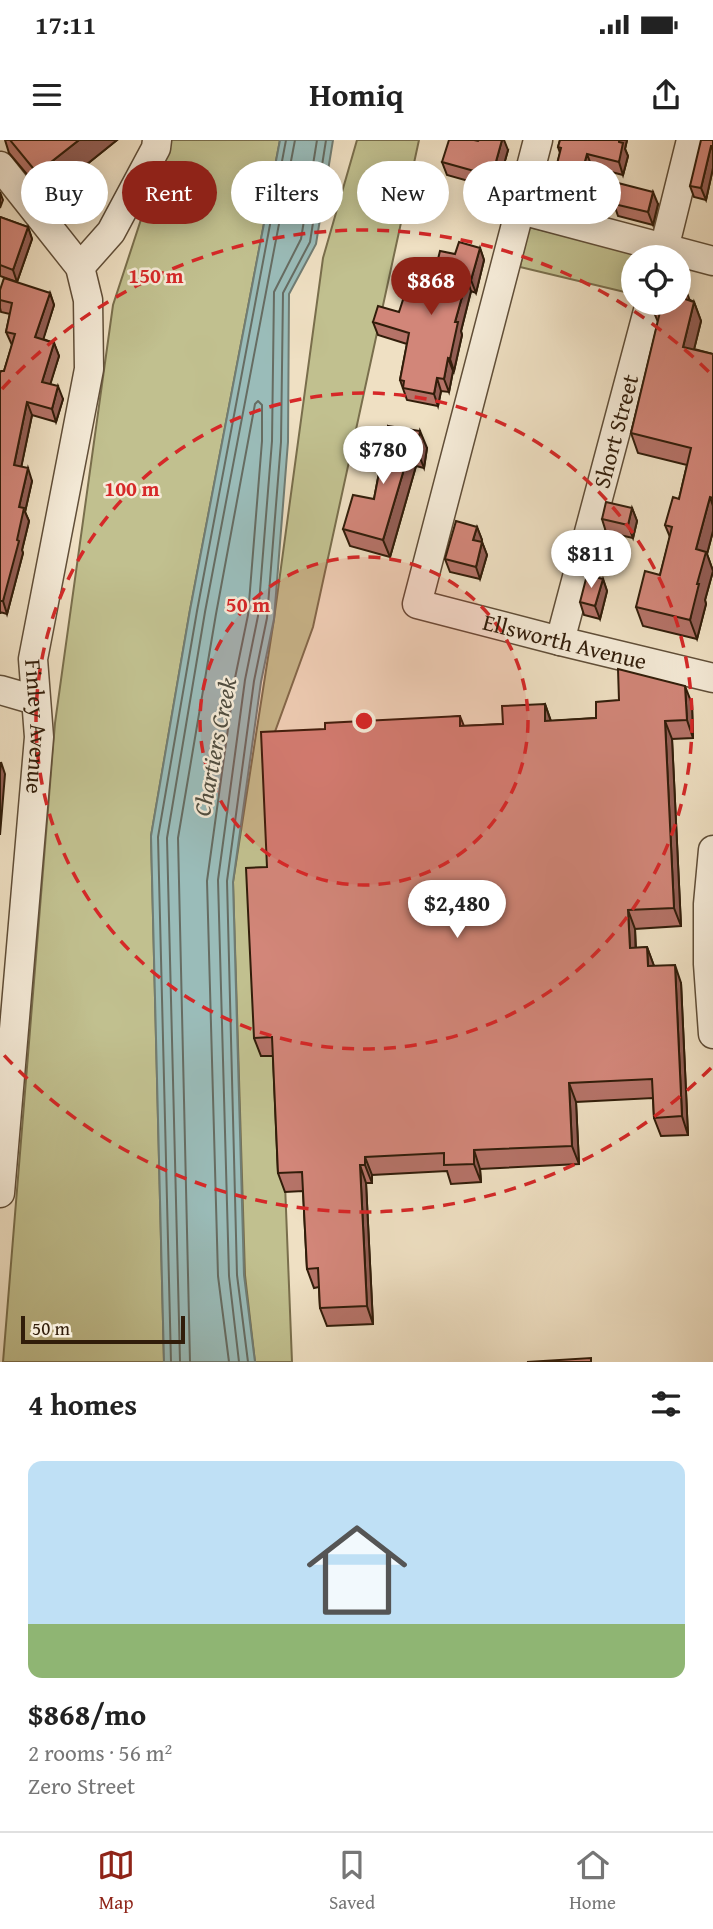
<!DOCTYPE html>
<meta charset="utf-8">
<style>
body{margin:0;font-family:"Gentium Book Plus",serif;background:#f6f6f6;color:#222;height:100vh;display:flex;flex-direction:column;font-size:26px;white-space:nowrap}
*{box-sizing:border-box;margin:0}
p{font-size:23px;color:#767676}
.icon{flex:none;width:38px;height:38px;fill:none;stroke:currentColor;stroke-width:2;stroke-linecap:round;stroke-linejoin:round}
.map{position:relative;height:1222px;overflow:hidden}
.panel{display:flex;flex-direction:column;background:#fff;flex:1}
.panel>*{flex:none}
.top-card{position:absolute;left:21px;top:21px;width:672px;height:63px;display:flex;gap:14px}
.tools{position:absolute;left:621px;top:105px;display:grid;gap:14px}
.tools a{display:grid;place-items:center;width:70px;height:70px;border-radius:50%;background:#fff;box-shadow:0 4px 18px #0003;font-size:35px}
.scale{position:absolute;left:21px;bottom:18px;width:164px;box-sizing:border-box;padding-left:7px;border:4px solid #311d0a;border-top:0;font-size:19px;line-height:24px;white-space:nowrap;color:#311d0a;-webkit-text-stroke:5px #f5ebd8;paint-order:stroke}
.price{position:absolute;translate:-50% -60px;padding:0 16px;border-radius:24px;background:#fff;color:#222;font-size:23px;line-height:46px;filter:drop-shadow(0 2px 4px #0008)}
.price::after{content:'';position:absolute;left:50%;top:42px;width:21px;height:16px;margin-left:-10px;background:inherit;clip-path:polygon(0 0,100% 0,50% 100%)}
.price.selected{background:#8f2418;color:#fff}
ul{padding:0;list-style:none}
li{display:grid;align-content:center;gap:14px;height:371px;padding:0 28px}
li+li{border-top:2px solid #e0e0e0}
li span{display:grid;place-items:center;height:217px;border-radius:14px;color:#555}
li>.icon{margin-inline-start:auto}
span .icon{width:126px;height:126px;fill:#fffc;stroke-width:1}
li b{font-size:30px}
h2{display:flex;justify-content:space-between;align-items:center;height:84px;padding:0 28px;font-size:30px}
.tag{padding:0 24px;border-radius:32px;background:#fff;box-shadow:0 4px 18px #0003;font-size:24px;line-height:63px}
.tag.selected{background:#8f2418;color:#fff}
.status{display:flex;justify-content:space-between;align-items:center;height:49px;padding:0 35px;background:#fff;direction:ltr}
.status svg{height:19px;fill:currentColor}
header{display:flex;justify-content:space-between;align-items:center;height:91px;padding:0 28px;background:#fff;font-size:32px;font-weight:700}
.dock{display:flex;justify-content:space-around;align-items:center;height:98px;border-top:2px solid #e0e0e0;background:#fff;font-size:19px;color:#767676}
.dock a{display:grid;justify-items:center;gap:4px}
.dock .selected{color:#8f2418}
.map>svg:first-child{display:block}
</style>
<div class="status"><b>17:11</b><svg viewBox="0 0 49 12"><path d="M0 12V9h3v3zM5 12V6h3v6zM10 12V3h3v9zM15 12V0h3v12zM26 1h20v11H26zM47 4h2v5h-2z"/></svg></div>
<header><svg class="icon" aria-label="menu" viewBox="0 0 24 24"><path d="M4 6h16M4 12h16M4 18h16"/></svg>Homiq<svg class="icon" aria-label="share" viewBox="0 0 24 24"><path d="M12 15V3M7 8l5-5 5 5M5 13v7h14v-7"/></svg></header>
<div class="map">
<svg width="713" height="1222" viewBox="0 0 713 1222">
<rect width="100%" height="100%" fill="#efe0c3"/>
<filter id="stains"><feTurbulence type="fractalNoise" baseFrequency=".00286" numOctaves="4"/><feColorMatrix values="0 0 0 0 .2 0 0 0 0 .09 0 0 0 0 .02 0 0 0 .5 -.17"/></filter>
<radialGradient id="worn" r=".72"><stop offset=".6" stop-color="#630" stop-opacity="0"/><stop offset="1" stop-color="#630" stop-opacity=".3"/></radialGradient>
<!-- green -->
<path fill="#c1c08f" stroke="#796e4c" stroke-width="2" d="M167,0H280L190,470L151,696L164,1222H3L55,583L113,165Z
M357,0H419L313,487L268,611L292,1222H255L245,1135L233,742L274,479L323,118Z
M529,87L654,117H634L633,154L520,127Z"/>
<!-- water -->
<path fill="#9abcb9" stroke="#707c73" stroke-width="2" d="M280,0H333L316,104L289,154L288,302L274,479L261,542L233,742L244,1135L255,1222H164L151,696L190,470Z"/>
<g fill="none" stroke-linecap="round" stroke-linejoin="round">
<!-- shore -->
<path stroke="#666c62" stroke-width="2" d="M171,1222L158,697L197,471L286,0
M180,1222L167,698L205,472L295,0
M190,1222L178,698L216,474L255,264L258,261L262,265V301L248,475L235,538L207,741L218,1136L229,1222
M239,1222L229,1136L218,740L245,540L258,476L272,301L274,152L301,99L317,0
M248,1222L237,1135L227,741L254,541L267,478L281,302L283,153L310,102L326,0"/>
<defs>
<g id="minor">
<path id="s1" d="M538,0L417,464L560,501L713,538"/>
<path id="s2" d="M0,26L80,127L88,160L89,229L33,519L39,597L0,1053"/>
<path d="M521,70L713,121"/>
<path d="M662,117L691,0"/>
<path d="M80,127L111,92L156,8L157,0"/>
<path id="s3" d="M560,501L650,163"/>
<path d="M0,550L35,560"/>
<path d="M713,710L708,764V824L713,894"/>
</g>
</defs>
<!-- minor casing -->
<use href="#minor" stroke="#604e38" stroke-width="31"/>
<!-- minor -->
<use href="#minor" stroke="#f5ebd8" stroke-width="28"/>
</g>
<!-- wall -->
<path fill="#b57368" stroke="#311d0a" stroke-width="2" d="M5,0H117L46,57L9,13Z
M560,0H627L625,9L628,16L623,35L592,27L584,56L558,49L554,36L560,13L558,7Z
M713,0V28L706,60L694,57L690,46Z
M508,10L497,49L447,35L442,22Z
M614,64H658L653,85L618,76Z
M0,77L28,87L32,99L17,142L0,136Z
M480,108L484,120L476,153L471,151L461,191L462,195L454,231H453L449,252L441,251L438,266L407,260L400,240L407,204L378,195L373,182L399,172L434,135L455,114Z
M0,150L50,153L54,165L43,199L54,203L59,216L50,244L63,259L56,282L32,275L21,327L32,341L25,372L29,381L22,410L23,413L7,474L0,472V474V233L4,231L12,205L6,192L10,174L1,172L0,168Z
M690,160L694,162L701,181L694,209L713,214V391L707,414L713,431L705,460L706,464L697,499L643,486L636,467L660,435L670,397L665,385L679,359L687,325L638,313L631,293L658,182L653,170Z
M388,286L427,308L424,328L416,326L390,417L350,406L343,389L374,359Z
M632,368L637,381L633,398L606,392L602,379Z
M477,387L482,400L481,402H482L487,415L480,439L450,432L445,419Z
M603,439L607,451L600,479L584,475L580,462Z
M545,564L551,581L596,578L692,564L693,598L672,599L681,786L635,789L636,808L647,807L654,826L681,843L688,995L661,996L654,978L653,958L576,962L579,1024L480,1029L481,1042L451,1044L447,1031L372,1035V1043H366L373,1184L327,1186L320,1168L319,1147L314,1148L307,1129L303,1051L285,1052L278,1033L273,916H261L254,898L267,727L325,589L460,576L464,586L503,584Z"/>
<!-- shaded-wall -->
<path fill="#935e55" stroke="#311d0a" stroke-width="2" d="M79,0H117L46,57L37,33Z
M502,0H504L508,10L497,49L492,36Z
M619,0H627L625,9L628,16L623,35L619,22Z
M711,6L713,11V28L706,60L701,48Z
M587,14L592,27L584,56L579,43Z
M0,52L3,60L0,68Z
M653,52L658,64L653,85L648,72Z
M28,87L32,99L17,142L13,130Z
M480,108L484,120L476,153L471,140Z
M467,139L471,151L461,191L462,195L454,231L450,219L455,182Z
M683,142L690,161L679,158Z
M50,153L54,165L40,210L35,197Z
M694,162L701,181L690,226L683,207Z
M54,203L59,216L47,255L42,242Z
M448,218L453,231L449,252L444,239Z
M437,238L441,251L438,266L434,254Z
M58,246L63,259L56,282L52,269Z
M27,262L32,275L19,338L14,325Z
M420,291L427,308L424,328L417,310Z
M410,309L416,326L390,417L383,400Z
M28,328L32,341L25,372L29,381L22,410L23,413L7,474L3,461L19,367Z
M710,357L713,366V391L707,414L713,431L705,460L706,464L697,499L690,480L697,444L696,409Z
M632,368L637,381L633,398L628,385Z
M477,387L482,400L478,413L473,400Z
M482,402L487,415L480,439L476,427Z
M603,439L607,451L600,479L595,466Z
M685,546L692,564L693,598L687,580Z
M545,564L551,582L545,581Z
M665,581L672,599L681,786L674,768Z
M1,622L5,634L0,695V632Z
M628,770L635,789L636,827L630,808Z
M647,807L654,826H648Z
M675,825L681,843L688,995L682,976Z
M569,943L576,962L579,1024L572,1006Z
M474,1010L480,1029L481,1042L474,1024Z
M365,1017L372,1035V1043L365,1025Z
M360,1025L366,1043L373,1184L367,1166Z"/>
<!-- building -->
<path fill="#d28679" stroke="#311d0a" stroke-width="2" d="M10,0H79L37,33Z
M449,0H474L478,1L479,0H502L492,36L442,22Z
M560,0H619V2L623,3L619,22L587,14L579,43L554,36L561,8L558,7Z
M701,0H713V6H711L701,48L690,46Z
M618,43L653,52L648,72L614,64Z
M0,77L28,87L13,130L0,125Z
M459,102L480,108L471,140L467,139L455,182H458L450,219L448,218L444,239L437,238L434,254L403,248L404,241L400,240L409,193L373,182L378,166L399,172L413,129L434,135L440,111L455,114Z
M4,138L50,153L35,197L54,203L42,242L58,246L52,269L27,262L14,325L28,328L19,367L24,368L17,400L19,401L3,461H0V233L1,231H4L15,194L6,192L12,163L0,160V150Z
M679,140L683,142L679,156Z
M679,157L694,162L683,207L713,214V358L710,357L696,409L706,412L697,444H699L690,480L636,467L645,431L660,435L672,387L665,385L673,357L679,359L691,308L631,293L660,172L653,170L655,163H679Z
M388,286L420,291L417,310L410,309L383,400L343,389L353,355L374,359Z
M606,362L632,368L628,385L602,379Z
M456,381L477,387L473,400L482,402L476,427L445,419Z
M587,435L603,439L595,466L580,462Z
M618,529L685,546L687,580L665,581L674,768L628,770L630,808L647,807L648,826L675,825L682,976L654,978L652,939L569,943L572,1006L474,1010V1024L444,1025V1013L365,1017V1025H360L367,1166L320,1168L318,1128L307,1129L302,1032L278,1033L272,897L254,898L246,728L267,727L261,592L325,589V583L460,576V586L503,584L502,566L545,564V581L596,578V562L619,560Z
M591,1218V1222H527Z"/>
<!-- distance rings -->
<circle cx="364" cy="581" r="164" fill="#d62828" fill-opacity=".12"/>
<g fill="none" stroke="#d62828" stroke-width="3.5" stroke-dasharray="12 9">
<circle cx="364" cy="581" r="164"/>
<circle cx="364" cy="581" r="328"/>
<path d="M711 928A491 491 0 0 1 2 913M2 249A491 491 0 0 1 711 234"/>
</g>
<g text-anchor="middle" stroke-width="5" stroke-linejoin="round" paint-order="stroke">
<!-- street labels -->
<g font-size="23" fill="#311d0a" stroke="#f5ebd8">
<text dy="8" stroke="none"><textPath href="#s3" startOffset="217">Short Street</textPath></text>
<text dy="8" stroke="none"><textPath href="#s1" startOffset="632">Ellsworth Avenue</textPath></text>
<text dy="8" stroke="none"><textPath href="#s2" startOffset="595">Finley Avenue</textPath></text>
</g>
<!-- water labels -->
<g font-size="24" font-style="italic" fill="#504d3f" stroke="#f5ebd8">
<text transform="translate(215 607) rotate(-79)" y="8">Chartiers Creek</text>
</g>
</g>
<circle cx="364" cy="581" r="10" fill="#d62828" stroke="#f5ebd8" stroke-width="3.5"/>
<g font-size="21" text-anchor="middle" font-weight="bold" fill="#d62828" stroke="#f5ebd8" stroke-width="5" stroke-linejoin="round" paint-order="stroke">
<text x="156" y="143">150 m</text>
<text x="132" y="356">100 m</text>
<text x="248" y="472">50 m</text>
</g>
<rect width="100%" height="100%" filter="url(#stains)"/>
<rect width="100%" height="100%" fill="url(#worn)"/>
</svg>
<div class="tools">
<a><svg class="icon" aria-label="locate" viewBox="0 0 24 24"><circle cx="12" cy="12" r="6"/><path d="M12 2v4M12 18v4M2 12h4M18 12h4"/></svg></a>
</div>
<div class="scale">50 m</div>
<b class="price selected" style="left:431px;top:177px">$868</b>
<b class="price" style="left:383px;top:346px">$780</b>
<b class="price" style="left:591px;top:450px">$811</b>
<b class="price" style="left:457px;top:800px">$2,480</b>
<div class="top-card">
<a class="tag">Buy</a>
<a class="tag selected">Rent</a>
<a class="tag">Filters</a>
<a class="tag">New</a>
<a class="tag">Apartment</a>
</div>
</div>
<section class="panel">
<h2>4 homes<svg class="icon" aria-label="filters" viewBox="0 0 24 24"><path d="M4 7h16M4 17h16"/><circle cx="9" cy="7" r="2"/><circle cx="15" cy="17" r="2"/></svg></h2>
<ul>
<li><span style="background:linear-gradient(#bfe0f5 75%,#8fb573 0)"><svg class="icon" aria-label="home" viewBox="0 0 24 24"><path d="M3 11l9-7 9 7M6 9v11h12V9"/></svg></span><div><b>$868/mo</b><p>2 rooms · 56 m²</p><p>Zero Street</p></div></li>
</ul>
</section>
<nav class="dock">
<a class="selected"><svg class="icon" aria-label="map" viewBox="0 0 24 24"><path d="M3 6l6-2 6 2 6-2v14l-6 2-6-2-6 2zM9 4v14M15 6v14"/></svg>Map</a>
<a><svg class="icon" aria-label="saved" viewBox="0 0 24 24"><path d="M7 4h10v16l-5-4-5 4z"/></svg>Saved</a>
<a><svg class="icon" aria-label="home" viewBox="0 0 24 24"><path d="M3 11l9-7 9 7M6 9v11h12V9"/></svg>Home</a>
</nav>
